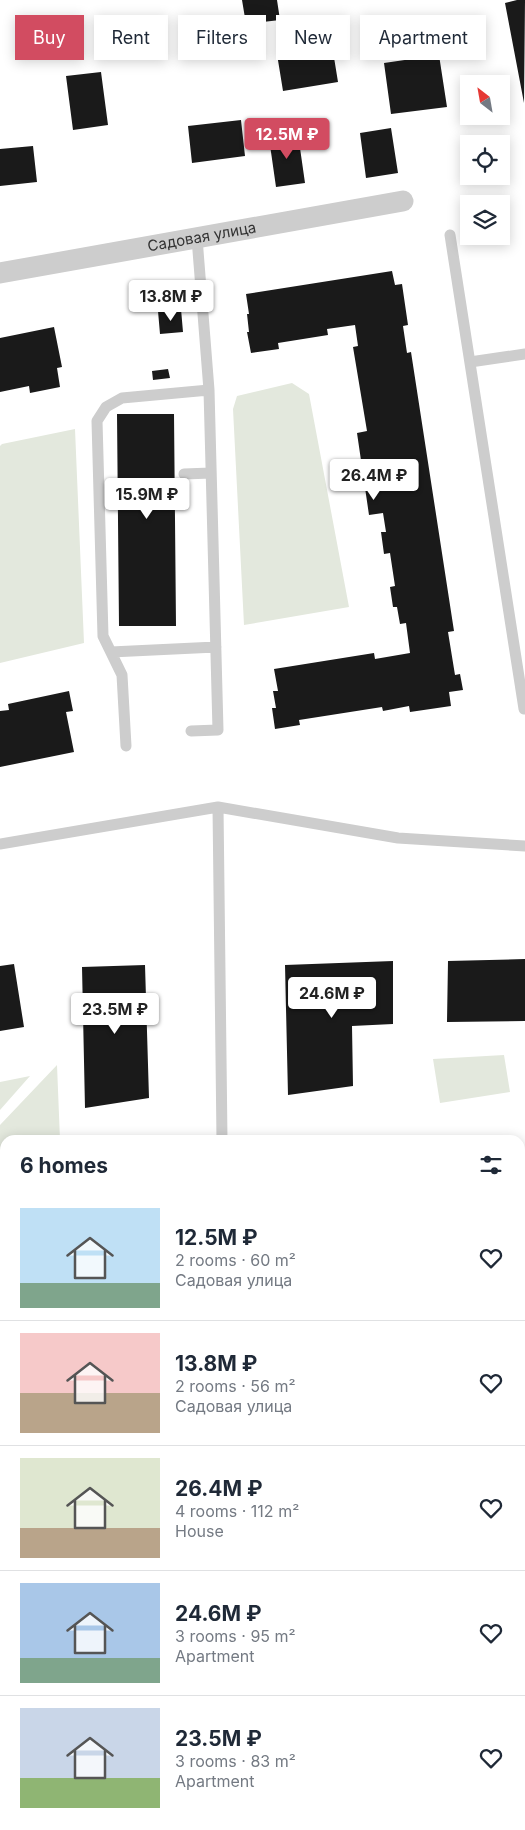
<!DOCTYPE html>
<meta charset="utf-8">
<style>
body{margin:0;font-family:Inter,sans-serif;background:#f2f2f3;color:#1f2937;height:100vh;display:flex;flex-direction:column;font-size:19px;white-space:nowrap}
*{box-sizing:border-box;margin:0}
p{font-size:16px;color:#747a83}
.icon{flex:none;width:28px;height:28px;fill:none;stroke:currentColor;stroke-width:2;stroke-linecap:round;stroke-linejoin:round}
.map{position:relative;flex:1;overflow:hidden}
.panel{position:absolute;left:0px;top:1135px;width:525px;height:695px;display:flex;flex-direction:column;background:#fff;border-radius:15px 15px 0 0;box-shadow:0 2px 12px #0003}
.panel>*{flex:none}
.guide{position:absolute;left:15px;top:15px;width:495px;height:45px;display:flex;gap:10px}
.needle{width:32px;rotate:329deg}
.tools{position:absolute;left:460px;top:75px;display:grid;gap:10px}
.tools a{display:grid;place-items:center;width:50px;height:50px;border-radius:0px;background:#fff;box-shadow:0 2px 12px #0003;font-size:25px}
.price{position:absolute;translate:-50% -42px;padding:0 11px;border-radius:5px;background:#fff;color:#222;font-size:16px;line-height:32px;filter:drop-shadow(0 1px 2px #0008)}
.price::after{content:'';position:absolute;left:50%;top:30px;width:15px;height:11px;margin-left:-8px;background:inherit;clip-path:polygon(0 0,100% 0,50% 100%)}
.price.current{background:#d24c61;color:#fff}
ul{padding:0;list-style:none}
li{display:flex;align-items:center;gap:15px;height:125px;padding:0 20px}
li+li{border-top:1px solid #e0e1e3}
li span{display:grid;place-items:center;flex:none;width:140px;height:100px;border-radius:0px;color:#555}
li>.icon{margin-inline-start:auto}
span .icon{width:60px;height:60px;fill:#fffc;stroke-width:1}
li b{font-size:21px}
h2{display:flex;justify-content:space-between;align-items:center;height:60px;padding:0 20px;font-size:21px}
.tag{padding:0 18px;border-radius:0px;background:#fff;box-shadow:0 2px 12px #0003;font-size:18px;line-height:45px}
.tag.current{background:#d24c61;color:#fff}
.map>svg:first-child{display:block}
</style>
<div class="map">
<svg width="525" height="1830" viewBox="0 0 525 1830">
<rect width="100%" height="100%" fill="#fff"/>
<!-- green -->
<path fill="#e3e8dd" d="M292,383L309,394L349,607L244,625L233,409L237,396Z
M75,429L84,643L0,663V446L2,444Z
M504,1055L510,1092L440,1103L433,1059Z
M57,1065L60,1140H5V1168L0,1162V1125Z
M30,1076L0,1110V1082Z
M525,1401V1470L520,1471V1402Z
M5,1493V1568L0,1569V1494Z
M525,1493V1795L520,1796V1494Z
M5,1626V1790L0,1780V1632Z
M525,1816V1830H458L481,1825H520V1817Z
M32,1825H350L320,1830H36Z"/>
<!-- building -->
<path fill="#1a1a1a" d="M242,0H277L280,20L246,24Z
M517,0H525L524,103L505,3Z
M331,39L338,82L283,91L276,48Z
M439,55L447,107L391,114L384,63Z
M101,72L108,125L73,130L66,76Z
M241,120L245,156L192,163L188,126Z
M391,128L398,173L366,178L360,133Z
M298,134L305,183L276,187L269,138Z
M33,146L37,182L0,186V149Z
M392,271L395,285L402,284L408,325L403,326L407,353L411,352L454,631L448,632L455,675L460,674L463,690L449,692L451,706L410,712L409,706L383,711L382,707L299,720L300,725L275,729L272,708H276L273,691H278L274,669L374,653L375,659L410,653L406,623L400,624L397,607H393L390,587L395,586L390,553L384,554L381,532H386L383,513L369,515L357,433L367,431L353,347L358,346L355,325L327,329L328,335L278,343L279,349L251,353L247,332H249L247,314H249L246,294Z
M181,309L183,332L160,334L158,311Z
M54,327L62,367L57,368L60,387L30,393L29,386L0,392V338Z
M168,369L170,378L153,380L152,371Z
M117,414H174L176,626H119Z
M69,691L73,711L66,712L74,752L0,767V711L9,710L8,704Z
M525,959V1021L447,1022L448,961Z
M393,961V1024L352,1026L353,1086L288,1095L285,965Z
M14,964L24,1027L0,1031V966Z
M145,965L149,1098L85,1108L82,967Z
M525,1175V1237H520V1176Z"/>
<g fill="none" stroke-linecap="round" stroke-linejoin="round">
<!-- lane -->
<path stroke="#cdcdcd" stroke-width="11" d="M450,235L524,709
M470,362L525,354
M184,474L211,473
M111,652L216,647
M191,731L218,730L209,390
M126,746L122,675L103,636L97,421L106,407L122,398L209,390L197,238
M218,807L222,1140
M0,844L218,807L398,838L525,846
M520,1318H525
M0,1404L5,1403"/>
<!-- street -->
<path stroke="#cdcdcd" stroke-width="21" id="s1" d="M0,273L403,201"/>
</g>
<g text-anchor="middle" stroke-width="5" stroke-linejoin="round" paint-order="stroke">
<!-- street labels -->
<g font-size="15" fill="#333" stroke="#fff">
<text dy="5" stroke="none"><textPath href="#s1" startOffset="205">Садовая улица</textPath></text>
</g>
</g>
</svg>
<div class="tools">
<a><svg class="needle" viewBox="-14 -14 28 28"><path d="M0-13l5 13h-10z" fill="#e53935"/><path d="M0 13l5-13h-10z" fill="#747a83"/></svg></a>
<a><svg class="icon" aria-label="locate" viewBox="0 0 24 24"><circle cx="12" cy="12" r="6"/><path d="M12 2v4M12 18v4M2 12h4M18 12h4"/></svg></a>
<a><svg class="icon" aria-label="layers" viewBox="0 0 24 24"><path d="M12 4l9 5-9 5-9-5zM3 14l9 5 9-5"/></svg></a>
</div>
<b class="price current" style="left:287px;top:160px">12.5M ₽</b>
<b class="price" style="left:171px;top:322px">13.8M ₽</b>
<b class="price" style="left:374px;top:501px">26.4M ₽</b>
<b class="price" style="left:147px;top:520px">15.9M ₽</b>
<b class="price" style="left:332px;top:1019px">24.6M ₽</b>
<b class="price" style="left:115px;top:1035px">23.5M ₽</b>
<div class="guide">
<a class="tag current">Buy</a>
<a class="tag">Rent</a>
<a class="tag">Filters</a>
<a class="tag">New</a>
<a class="tag">Apartment</a>
</div>
<section class="panel">
<h2>6 homes<svg class="icon" aria-label="filters" viewBox="0 0 24 24"><path d="M4 7h16M4 17h16"/><circle cx="9" cy="7" r="2"/><circle cx="15" cy="17" r="2"/></svg></h2>
<ul>
<li><span style="background:linear-gradient(#bfe0f5 75%,#7fa58c 0)"><svg class="icon" aria-label="home" viewBox="0 0 24 24"><path d="M3 11l9-7 9 7M6 9v11h12V9"/></svg></span><div><b>12.5M ₽</b><p>2 rooms · 60 m²</p><p>Садовая улица</p></div><svg class="icon" aria-label="heart" viewBox="0 0 24 24"><path d="M12 20l-8-8c-3-5 5-10 8-4 3-6 11-1 8 4z"/></svg></li>
<li><span style="background:linear-gradient(#f6c9c9 60%,#b9a48a 0)"><svg class="icon" aria-label="home" viewBox="0 0 24 24"><path d="M3 11l9-7 9 7M6 9v11h12V9"/></svg></span><div><b>13.8M ₽</b><p>2 rooms · 56 m²</p><p>Садовая улица</p></div><svg class="icon" aria-label="heart" viewBox="0 0 24 24"><path d="M12 20l-8-8c-3-5 5-10 8-4 3-6 11-1 8 4z"/></svg></li>
<li><span style="background:linear-gradient(#dfe7d0 70%,#b9a48a 0)"><svg class="icon" aria-label="home" viewBox="0 0 24 24"><path d="M3 11l9-7 9 7M6 9v11h12V9"/></svg></span><div><b>26.4M ₽</b><p>4 rooms · 112 m²</p><p>House</p></div><svg class="icon" aria-label="heart" viewBox="0 0 24 24"><path d="M12 20l-8-8c-3-5 5-10 8-4 3-6 11-1 8 4z"/></svg></li>
<li><span style="background:linear-gradient(#a9c7e8 75%,#7fa58c 0)"><svg class="icon" aria-label="home" viewBox="0 0 24 24"><path d="M3 11l9-7 9 7M6 9v11h12V9"/></svg></span><div><b>24.6M ₽</b><p>3 rooms · 95 m²</p><p>Apartment</p></div><svg class="icon" aria-label="heart" viewBox="0 0 24 24"><path d="M12 20l-8-8c-3-5 5-10 8-4 3-6 11-1 8 4z"/></svg></li>
<li><span style="background:linear-gradient(#c9d6e8 70%,#8fb573 0)"><svg class="icon" aria-label="home" viewBox="0 0 24 24"><path d="M3 11l9-7 9 7M6 9v11h12V9"/></svg></span><div><b>23.5M ₽</b><p>3 rooms · 83 m²</p><p>Apartment</p></div><svg class="icon" aria-label="heart" viewBox="0 0 24 24"><path d="M12 20l-8-8c-3-5 5-10 8-4 3-6 11-1 8 4z"/></svg></li>
</ul>
</section>
</div>
